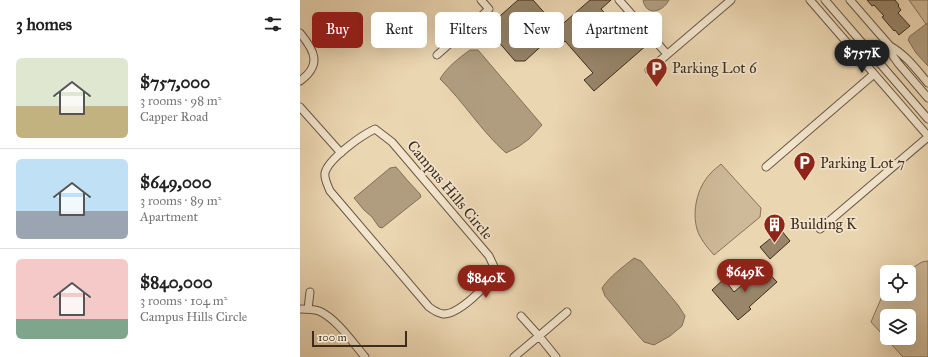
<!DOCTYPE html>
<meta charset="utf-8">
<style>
body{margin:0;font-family:"IM FELL Great Primer",serif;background:#f6f6f6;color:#222;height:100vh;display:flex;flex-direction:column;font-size:15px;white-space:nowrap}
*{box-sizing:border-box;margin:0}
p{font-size:13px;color:#767676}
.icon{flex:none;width:22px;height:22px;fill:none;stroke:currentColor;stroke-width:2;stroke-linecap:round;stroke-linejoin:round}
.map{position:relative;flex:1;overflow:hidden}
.details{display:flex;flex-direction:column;background:#fff;width:300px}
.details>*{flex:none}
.hud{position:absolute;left:12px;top:12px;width:380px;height:36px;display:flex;gap:8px}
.tools{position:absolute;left:580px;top:265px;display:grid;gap:8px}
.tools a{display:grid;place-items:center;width:36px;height:36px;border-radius:6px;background:#fff;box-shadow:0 4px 16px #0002;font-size:20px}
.scale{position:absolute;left:12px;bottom:10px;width:95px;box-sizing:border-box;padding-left:4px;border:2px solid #3e2d1c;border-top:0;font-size:11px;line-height:14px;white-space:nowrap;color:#3e2d1c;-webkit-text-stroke:3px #f2e4cd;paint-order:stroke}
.price{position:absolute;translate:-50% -34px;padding:0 9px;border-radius:14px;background:#8f2418;color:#fff;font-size:13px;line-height:26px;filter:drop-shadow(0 1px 2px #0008)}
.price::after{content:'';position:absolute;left:50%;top:24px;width:12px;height:9px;margin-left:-6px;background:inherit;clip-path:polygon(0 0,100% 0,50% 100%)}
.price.selected{background:#222;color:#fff}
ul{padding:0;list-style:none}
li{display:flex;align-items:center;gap:12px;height:100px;padding:0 16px}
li+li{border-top:1px solid #e0e0e0}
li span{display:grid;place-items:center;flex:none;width:112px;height:80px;border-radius:6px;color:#555}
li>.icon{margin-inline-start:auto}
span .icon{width:48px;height:48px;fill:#fffc;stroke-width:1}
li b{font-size:17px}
h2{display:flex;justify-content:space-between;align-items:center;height:48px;padding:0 16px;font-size:17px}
.tag{padding:0 14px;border-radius:6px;background:#fff;box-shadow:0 4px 16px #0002;font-size:14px;line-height:36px}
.tag.selected{background:#8f2418;color:#fff}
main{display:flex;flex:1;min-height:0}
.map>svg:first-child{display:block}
</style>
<main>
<section class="details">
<h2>3 homes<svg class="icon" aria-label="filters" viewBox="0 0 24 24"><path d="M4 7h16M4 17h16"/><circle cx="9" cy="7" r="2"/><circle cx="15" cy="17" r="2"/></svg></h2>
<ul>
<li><span style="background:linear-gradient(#dfe7d0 60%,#c2b280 0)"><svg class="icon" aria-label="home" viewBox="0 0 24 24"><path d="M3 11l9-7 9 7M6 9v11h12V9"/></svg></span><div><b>$757,000</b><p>3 rooms · 98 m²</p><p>Capper Road</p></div></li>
<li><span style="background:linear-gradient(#bfe0f5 65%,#9aa5b1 0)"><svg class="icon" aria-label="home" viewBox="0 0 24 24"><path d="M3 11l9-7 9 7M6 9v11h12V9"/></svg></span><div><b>$649,000</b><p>3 rooms · 89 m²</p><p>Apartment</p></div></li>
<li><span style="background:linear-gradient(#f6c9c9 75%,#7fa58c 0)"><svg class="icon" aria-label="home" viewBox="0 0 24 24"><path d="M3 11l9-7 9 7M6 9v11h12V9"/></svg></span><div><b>$840,000</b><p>3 rooms · 104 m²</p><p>Campus Hills Circle</p></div></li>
</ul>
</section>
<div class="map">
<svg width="628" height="357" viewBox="0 0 628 357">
<rect width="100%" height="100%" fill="#ebd6b2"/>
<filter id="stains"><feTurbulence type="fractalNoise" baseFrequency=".005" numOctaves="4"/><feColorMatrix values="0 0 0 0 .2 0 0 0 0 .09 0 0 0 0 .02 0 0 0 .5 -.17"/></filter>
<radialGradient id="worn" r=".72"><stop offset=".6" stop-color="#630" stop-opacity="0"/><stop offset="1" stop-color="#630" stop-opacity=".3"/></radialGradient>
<!-- green -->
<path fill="#ceb998" stroke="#86735a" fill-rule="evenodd" d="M609,0H628V24H626Z
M421,164L461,208L460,217L414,255C407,247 400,239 397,229C392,211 397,188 410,174C413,170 418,167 421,164Z
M628,261V357H603L571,322L583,294L587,289V294H609V272H606L622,262ZM587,316H609V338H587Z"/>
<!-- water -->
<path fill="#b09d7f" stroke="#827057" d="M343,0H369C363,12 346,17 343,0Z
M626,24H628V66L616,53L608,40L610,36Z
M170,50H178L242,125L229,139L218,147L206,153C181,131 164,102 140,79C147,67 159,58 170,50Z
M96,167L108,181L120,194L121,197L82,228L79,227L72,217L64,210L54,198L90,168Z
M334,258L341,261L378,305L385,316L382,326L370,336L354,345L344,342L337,334L305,296L302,288C310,276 323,267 334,258Z"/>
<!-- building -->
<path fill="#98856a" stroke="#3e2d1c" d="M218,0H233L258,28L290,0H311L301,9L330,41L338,33L348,44L294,91L284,80L293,73L265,41L256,48L249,39L225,61H215L191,33L192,23Z
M567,0H595L599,5L598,6L601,10L598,13L610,26L599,35L595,30L594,31L582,17L584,16L574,5L572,6Z
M481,230L490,241L470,259L460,247Z
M463,267L477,282L449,307L451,309L438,320L412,290L424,279L434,292Z"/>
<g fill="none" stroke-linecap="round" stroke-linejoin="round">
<defs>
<path id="minor" d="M319,0L367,54
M510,0L628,136
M525,0L628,119
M550,0L590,46C606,55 616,69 628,83
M0,33C15,51 22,65 0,81
M590,46L593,56L598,63L628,98
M137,55L189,9L181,0
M349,70L431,0
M0,107L41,153
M75,129L92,142L189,256L197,273C187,285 159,315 143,314C138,313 133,310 129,307L30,191C28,186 24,179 25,173C28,159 62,135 75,129Z
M466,167L574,74
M520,229L628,137
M0,309C6,309 13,309 19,311C36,318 53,343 65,357
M8,309L10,292
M221,316L239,336L267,312
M214,357L239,336L256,357"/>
</defs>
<!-- minor casing -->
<use href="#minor" stroke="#695742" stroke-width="9"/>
<!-- minor -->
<use href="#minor" stroke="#f2e4cd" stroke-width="7"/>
</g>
<!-- icons -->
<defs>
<symbol id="parking-pin" viewBox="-11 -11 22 30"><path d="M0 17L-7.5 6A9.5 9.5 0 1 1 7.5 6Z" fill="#8f2418" stroke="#f2e4cd"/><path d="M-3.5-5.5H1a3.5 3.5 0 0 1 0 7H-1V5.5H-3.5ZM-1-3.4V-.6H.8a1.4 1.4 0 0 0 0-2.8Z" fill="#fff"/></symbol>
<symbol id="building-pin" viewBox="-11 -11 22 30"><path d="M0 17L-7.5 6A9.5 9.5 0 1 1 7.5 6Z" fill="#8f2418" stroke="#f2e4cd"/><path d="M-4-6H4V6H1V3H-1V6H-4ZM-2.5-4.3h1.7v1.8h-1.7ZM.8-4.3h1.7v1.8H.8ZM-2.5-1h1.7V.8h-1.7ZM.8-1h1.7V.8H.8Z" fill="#fff"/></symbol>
</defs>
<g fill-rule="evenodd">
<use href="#parking-pin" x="344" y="56" width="25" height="34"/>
<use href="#parking-pin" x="492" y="150" width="25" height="34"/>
<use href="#building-pin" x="462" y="212" width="25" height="34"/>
</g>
<g text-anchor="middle" stroke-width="3.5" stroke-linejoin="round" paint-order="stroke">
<!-- poi labels -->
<g font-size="15" fill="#3e2d1c" stroke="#f2e4cd" text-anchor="start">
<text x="372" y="73">Parking Lot 6</text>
<text x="520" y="168">Parking Lot 7</text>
<text x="490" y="229">Building K</text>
</g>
<!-- street labels -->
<g font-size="15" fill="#3e2d1c" stroke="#f2e4cd">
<text transform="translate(150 190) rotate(50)" y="5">Campus Hills Circle</text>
</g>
</g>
<rect width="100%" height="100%" filter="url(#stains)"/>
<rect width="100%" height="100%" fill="url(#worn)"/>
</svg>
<div class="tools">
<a><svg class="icon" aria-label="locate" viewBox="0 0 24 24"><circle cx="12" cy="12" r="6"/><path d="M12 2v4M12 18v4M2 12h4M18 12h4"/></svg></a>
<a><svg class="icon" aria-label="layers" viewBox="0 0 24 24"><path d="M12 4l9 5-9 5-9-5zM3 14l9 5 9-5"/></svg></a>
</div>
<div class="scale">100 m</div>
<b class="price selected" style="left:562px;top:74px">$757K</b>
<b class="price" style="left:445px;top:293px">$649K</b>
<b class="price" style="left:186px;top:299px">$840K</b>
<div class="hud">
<a class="tag selected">Buy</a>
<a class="tag">Rent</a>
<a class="tag">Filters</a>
<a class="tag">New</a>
<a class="tag">Apartment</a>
</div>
</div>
</main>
